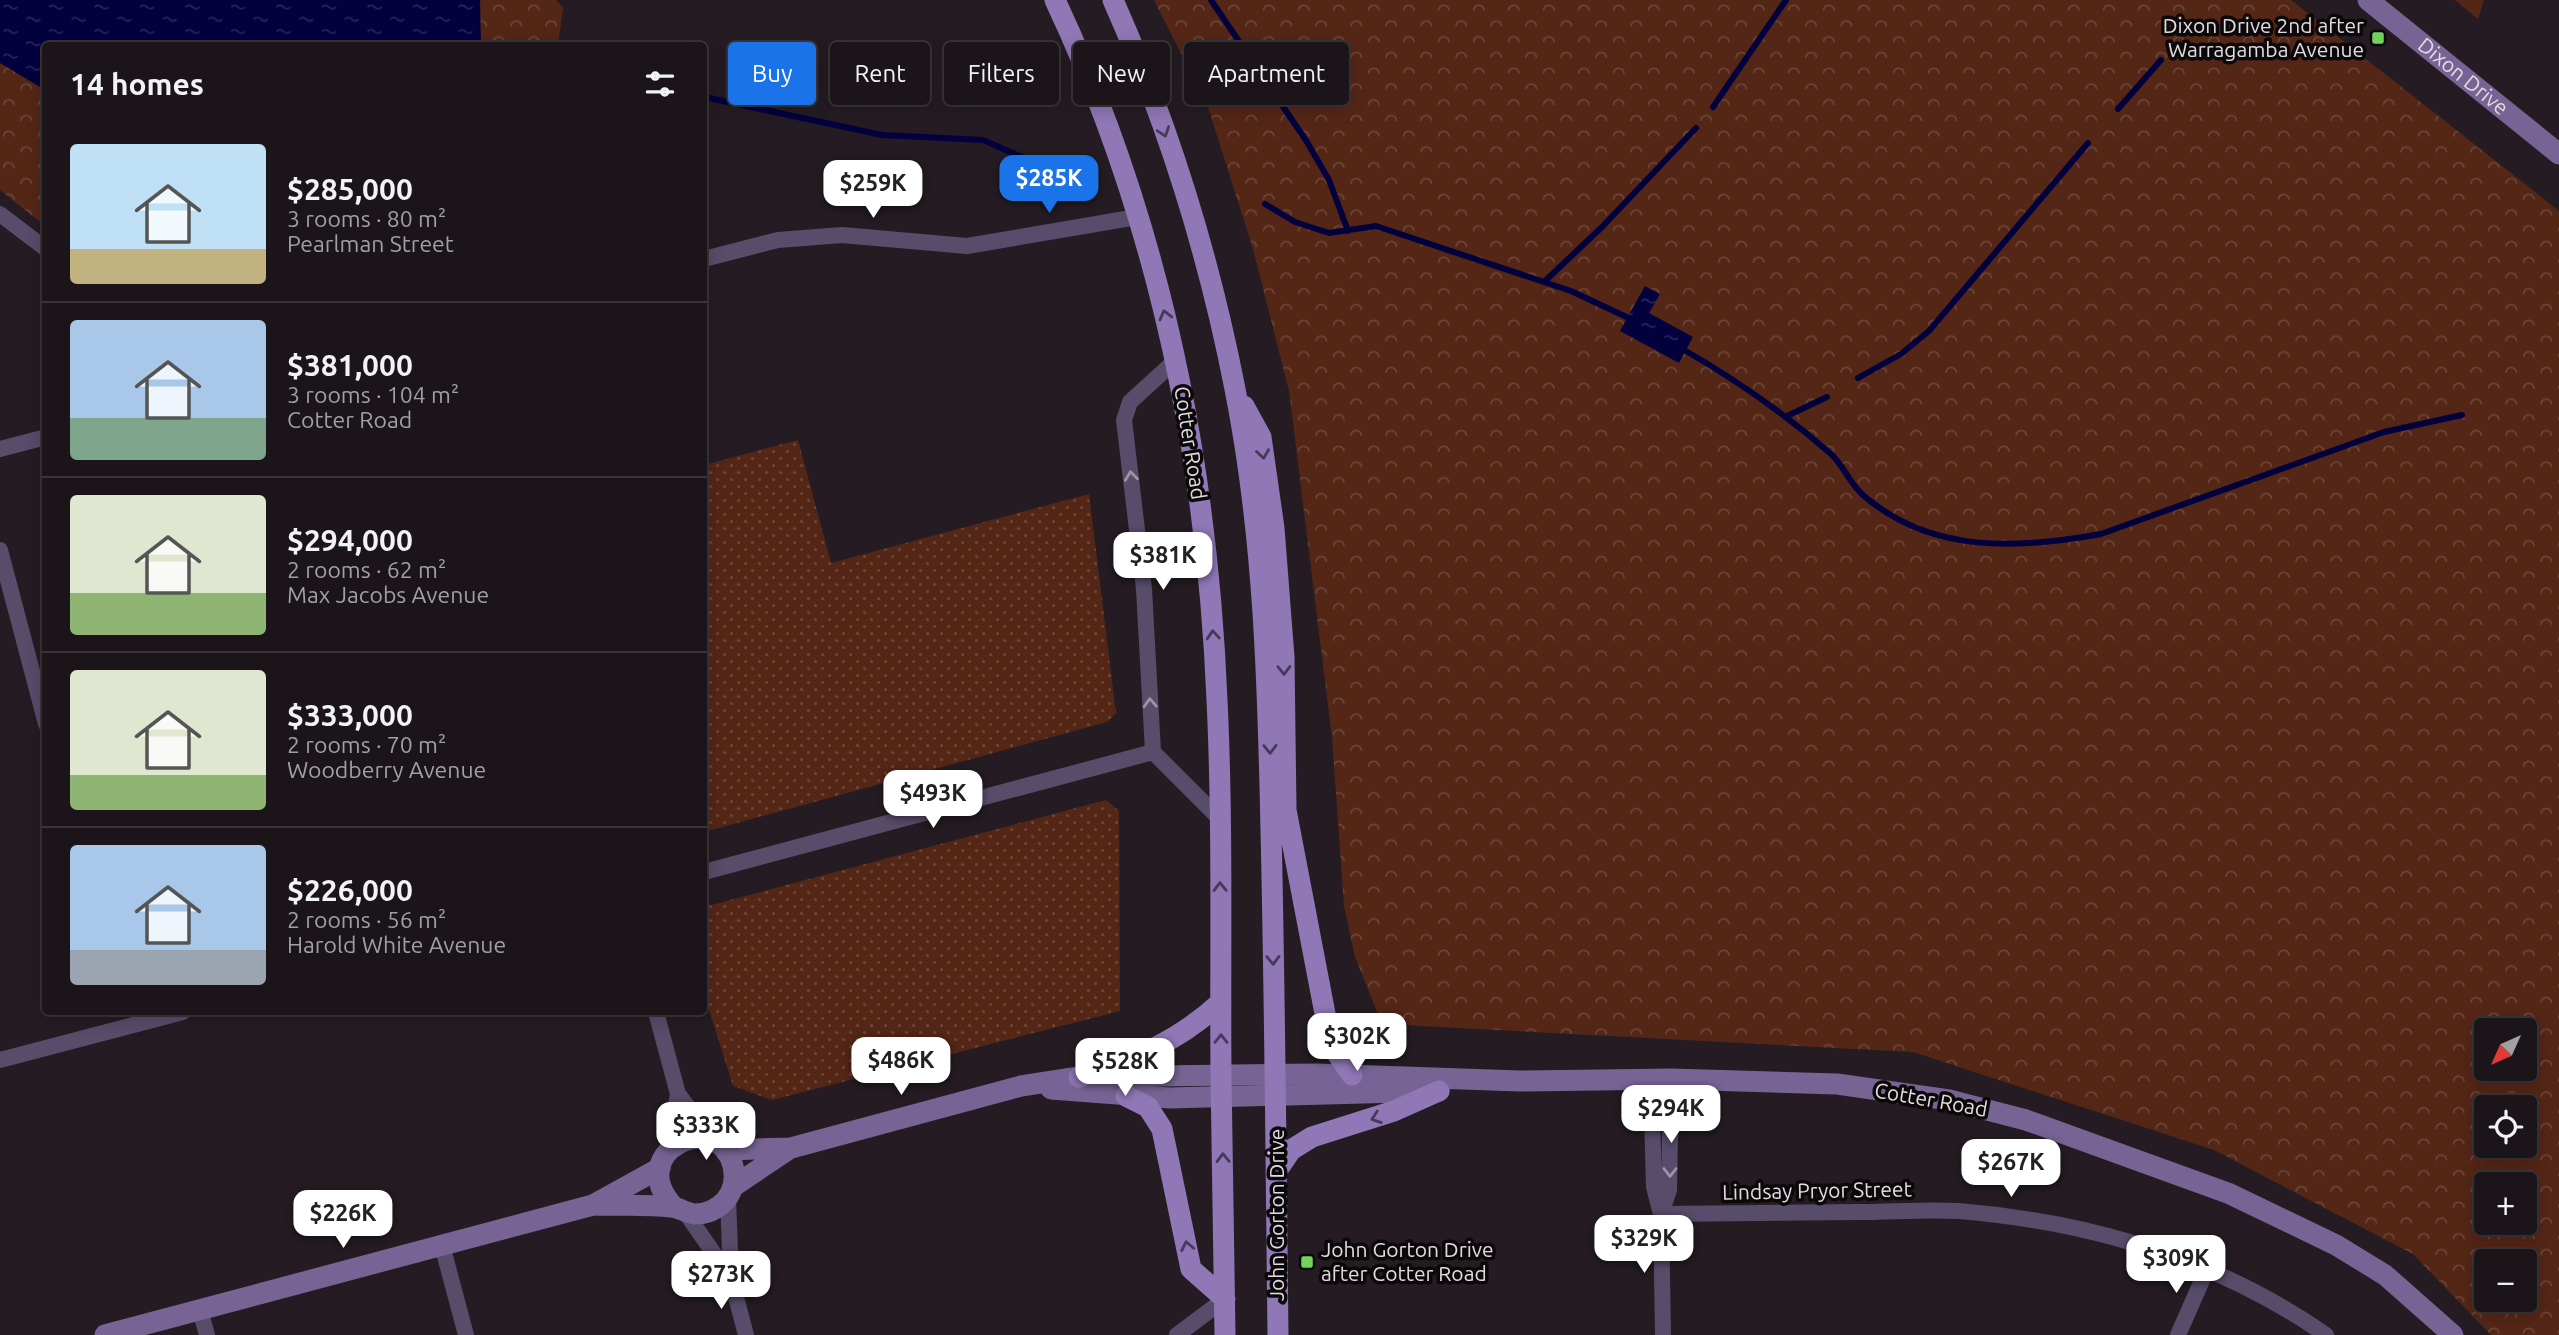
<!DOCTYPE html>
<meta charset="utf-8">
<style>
body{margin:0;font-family:Ubuntu,sans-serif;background:#241e23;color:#f1f3f6;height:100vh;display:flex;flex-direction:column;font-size:26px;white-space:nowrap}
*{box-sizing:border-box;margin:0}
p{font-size:23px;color:#a09fa2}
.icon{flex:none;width:38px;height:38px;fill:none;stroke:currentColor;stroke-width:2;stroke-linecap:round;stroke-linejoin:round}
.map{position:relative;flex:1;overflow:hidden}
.details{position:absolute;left:42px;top:42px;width:665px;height:973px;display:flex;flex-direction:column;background:#1b151a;border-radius:7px;box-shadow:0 4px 18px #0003,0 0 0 2px #393439}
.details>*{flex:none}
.top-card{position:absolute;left:728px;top:42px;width:665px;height:63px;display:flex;gap:14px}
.needle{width:46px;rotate:225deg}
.tools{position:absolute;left:2474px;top:1018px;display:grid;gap:14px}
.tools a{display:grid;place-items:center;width:63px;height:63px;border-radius:7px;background:#1b151a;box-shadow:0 4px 18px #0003,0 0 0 2px #393439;font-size:35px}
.price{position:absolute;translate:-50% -60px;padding:0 16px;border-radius:14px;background:#fff;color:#222;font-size:23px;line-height:46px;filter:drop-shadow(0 2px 4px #0008)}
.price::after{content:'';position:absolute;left:50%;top:42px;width:21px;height:16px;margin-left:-10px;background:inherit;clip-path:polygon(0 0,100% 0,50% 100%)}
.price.selected{background:#1a73e8;color:#fff}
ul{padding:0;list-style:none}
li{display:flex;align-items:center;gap:21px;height:175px;padding:0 28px}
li+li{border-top:2px solid #393439}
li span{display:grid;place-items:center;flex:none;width:196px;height:140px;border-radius:7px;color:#555}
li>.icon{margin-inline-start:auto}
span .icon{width:84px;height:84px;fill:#fffc;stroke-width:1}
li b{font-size:30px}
h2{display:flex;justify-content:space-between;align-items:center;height:84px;padding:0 28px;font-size:30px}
.chip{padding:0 24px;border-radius:7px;background:#1b151a;box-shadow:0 4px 18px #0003,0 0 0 2px #393439;font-size:24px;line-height:63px}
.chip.selected{background:#1a73e8;color:#fff}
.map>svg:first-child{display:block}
</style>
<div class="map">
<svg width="2559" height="1335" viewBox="0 0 2559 1335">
<defs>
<pattern id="grass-dots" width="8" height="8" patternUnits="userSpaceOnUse" patternTransform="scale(1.75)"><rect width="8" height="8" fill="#542616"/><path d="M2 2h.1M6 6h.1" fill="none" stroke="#6c4537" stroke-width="1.8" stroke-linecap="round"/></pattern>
<pattern id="park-crowns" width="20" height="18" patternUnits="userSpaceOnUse" patternTransform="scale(1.75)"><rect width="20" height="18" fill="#542616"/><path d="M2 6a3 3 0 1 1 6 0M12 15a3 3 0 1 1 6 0" fill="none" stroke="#6c4537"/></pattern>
<pattern id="water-ripples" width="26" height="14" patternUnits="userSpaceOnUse" patternTransform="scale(1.75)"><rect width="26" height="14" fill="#03003e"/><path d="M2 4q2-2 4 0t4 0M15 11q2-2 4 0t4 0" fill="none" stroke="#272559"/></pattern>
</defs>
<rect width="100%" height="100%" fill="#241c22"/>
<!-- grass -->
<path fill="url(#grass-dots)" d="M798,440L831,563L1089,494L1116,713L1107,722L704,832V465Z
M1106,800L1119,811L1120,1011L772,1100L733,1086L704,994V907Z"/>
<!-- park -->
<path fill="url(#park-crowns)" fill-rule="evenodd" d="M0,0H556L563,8L558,45L46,46L45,226L0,190Z
M1154,0H2291L2559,211V1335H2491L2413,1254L2214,1150L1913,1052L1382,1024L1355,957L1344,906L1332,737L1289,391L1253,249L1208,107ZM2487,1031H2525V1069H2487ZM2487,1108H2525V1146H2487ZM2487,1185H2525V1223H2487ZM2487,1262H2525V1300H2487Z
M2455,0H2484L2478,19Z"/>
<!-- water -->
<path fill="url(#water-ripples)" d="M0,0H480L481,46H46L45,90L0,63Z
M1645,286L1660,294L1649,313L1693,337L1679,363L1620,331Z"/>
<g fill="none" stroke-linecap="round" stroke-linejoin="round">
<!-- stream -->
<path stroke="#03003e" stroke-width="6" d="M1211,0L1307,142L1329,180L1348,231
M704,97L882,135L983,140L1024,158
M1713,107L1786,0
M2118,109L2161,60
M1265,204L1295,222L1329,233L1376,226L1571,291L1633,320
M1544,282L1602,227L1696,128
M1679,347C1732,377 1785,414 1831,454C1844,466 1850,484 1864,496C1932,554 2018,549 2101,534L2384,432L2462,415
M1858,378L1901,354L1929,331L2088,143
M1785,417L1827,397"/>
<!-- street -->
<path stroke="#574c6a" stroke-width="16" d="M0,214L46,249
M704,259L778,240L842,235L967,246L1137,217
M1176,360L1130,402L1124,420L1144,589L1153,752L1218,817
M0,449L46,437
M0,550L46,724
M704,872L1153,752
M656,1012L678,1094L715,1142
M0,1060L183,1012
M1651,1079L1654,1187L1661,1214L1663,1335
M668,1151L678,1094
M728,1197L731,1278L746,1335
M685,1212L731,1278
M1661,1214C1727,1213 1792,1213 1858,1212C1891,1212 1926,1209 1959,1211C2090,1222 2217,1259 2326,1335
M1661,1214L1669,1190L1671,1079
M442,1245L466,1335
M200,1310L207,1335
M1177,1335L1225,1299
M2178,1335L2207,1269"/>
<!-- secondary -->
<g stroke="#776495" stroke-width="21">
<path id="s1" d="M2368,0L2559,154"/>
<path d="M1051,1089L1170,1098L1439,1091"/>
<path d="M725,1150L791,1148L1021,1086L1079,1077L1318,1074L1520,1081L1671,1079L1837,1084L1949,1100L2026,1120L2228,1193L2336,1245L2385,1275L2453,1335"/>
<path d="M734,1186L789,1149"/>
<path d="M595,1205C620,1206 646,1204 671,1207C679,1207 687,1214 696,1214C707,1214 717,1209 725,1201C733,1192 736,1179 733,1166C719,1108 622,1151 674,1207"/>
<path d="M105,1335L593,1205L660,1168"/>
</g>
<!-- primary -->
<path stroke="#9077b6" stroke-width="21" d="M1055,0C1158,219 1207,459 1217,700C1223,825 1220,951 1221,1076C1222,1162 1224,1249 1225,1335
M1113,0C1168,124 1209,256 1235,389C1264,535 1268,683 1271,831C1275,999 1276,1167 1278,1335
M1244,406L1261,437L1274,528L1284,657L1286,810L1331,1045L1352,1075
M1079,1077C1137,1057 1175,1044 1221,1002
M1126,1096L1148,1107L1162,1129L1191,1269L1225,1299
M1276,1172L1291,1150L1312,1137L1394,1111L1439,1091"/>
</g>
<!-- one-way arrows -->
<defs><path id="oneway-chevron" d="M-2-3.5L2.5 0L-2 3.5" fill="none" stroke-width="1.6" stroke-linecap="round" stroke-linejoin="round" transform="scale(1.75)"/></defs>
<g stroke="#473a57">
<use href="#oneway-chevron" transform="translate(1164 132) rotate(71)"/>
<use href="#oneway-chevron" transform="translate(1165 315) rotate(-104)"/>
<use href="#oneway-chevron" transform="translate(1263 454) rotate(82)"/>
<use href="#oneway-chevron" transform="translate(1213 635) rotate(-94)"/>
<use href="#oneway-chevron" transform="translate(1284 670) rotate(89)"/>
<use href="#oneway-chevron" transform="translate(1270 749) rotate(89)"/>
<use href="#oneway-chevron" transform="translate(1220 887) rotate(-91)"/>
<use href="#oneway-chevron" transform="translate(1273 960) rotate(89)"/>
<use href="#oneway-chevron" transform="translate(1221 1039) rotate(-90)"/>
<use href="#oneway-chevron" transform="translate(1376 1118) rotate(161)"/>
<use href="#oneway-chevron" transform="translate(1223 1158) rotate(-91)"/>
<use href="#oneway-chevron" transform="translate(1187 1246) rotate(-101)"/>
</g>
<g stroke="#9c94a4">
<use href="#oneway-chevron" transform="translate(1131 476) rotate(-97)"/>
<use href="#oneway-chevron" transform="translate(1150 703) rotate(-93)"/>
<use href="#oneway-chevron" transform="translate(1670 1172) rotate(90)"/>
</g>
<!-- markers -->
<g fill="#73d25c" stroke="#0b080a" stroke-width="2.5">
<rect x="2371" y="31" width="14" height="14" rx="3.5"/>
<rect x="1300" y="1255" width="14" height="14" rx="3.5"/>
</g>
<g text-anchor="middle" stroke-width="7" stroke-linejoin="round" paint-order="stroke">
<!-- poi labels -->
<g font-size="21" fill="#e1dbdf" stroke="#0b080a" text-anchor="end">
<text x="2364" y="33">Dixon Drive 2nd after<tspan x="2364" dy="24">Warragamba Avenue</tspan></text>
<text x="1321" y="1257" text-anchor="start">John Gorton Drive<tspan x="1321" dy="24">after Cotter Road</tspan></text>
</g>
<!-- street labels -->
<g font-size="21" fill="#e1dbdf" stroke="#0b080a">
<text dy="7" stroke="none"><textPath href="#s1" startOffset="122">Dixon Drive</textPath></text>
<text transform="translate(1190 443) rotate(81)" y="7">Cotter Road</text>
<text transform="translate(1931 1100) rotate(10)" y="7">Cotter Road</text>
<text transform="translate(1817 1191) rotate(-1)" y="7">Lindsay Pryor Street</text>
<text transform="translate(1277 1215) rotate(-90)" y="7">John Gorton Drive</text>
</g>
</g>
</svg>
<div class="tools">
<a><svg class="needle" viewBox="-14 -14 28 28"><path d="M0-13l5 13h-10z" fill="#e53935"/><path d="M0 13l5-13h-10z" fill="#a09fa2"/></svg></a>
<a><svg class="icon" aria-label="locate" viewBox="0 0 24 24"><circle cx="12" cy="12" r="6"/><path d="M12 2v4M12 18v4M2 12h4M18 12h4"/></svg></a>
<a>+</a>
<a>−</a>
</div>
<b class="price selected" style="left:1049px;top:215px">$285K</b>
<b class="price" style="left:873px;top:220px">$259K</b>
<b class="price" style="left:1163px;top:592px">$381K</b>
<b class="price" style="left:933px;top:830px">$493K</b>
<b class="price" style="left:1357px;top:1073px">$302K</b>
<b class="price" style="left:901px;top:1097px">$486K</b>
<b class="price" style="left:1125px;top:1098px">$528K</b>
<b class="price" style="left:1671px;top:1145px">$294K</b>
<b class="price" style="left:706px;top:1162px">$333K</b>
<b class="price" style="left:2011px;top:1199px">$267K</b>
<b class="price" style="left:343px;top:1250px">$226K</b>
<b class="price" style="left:1644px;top:1275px">$329K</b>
<b class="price" style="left:2176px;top:1295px">$309K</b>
<b class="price" style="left:721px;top:1311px">$273K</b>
<div class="top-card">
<a class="chip selected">Buy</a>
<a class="chip">Rent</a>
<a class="chip">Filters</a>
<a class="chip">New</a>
<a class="chip">Apartment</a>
</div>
<section class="details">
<h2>14 homes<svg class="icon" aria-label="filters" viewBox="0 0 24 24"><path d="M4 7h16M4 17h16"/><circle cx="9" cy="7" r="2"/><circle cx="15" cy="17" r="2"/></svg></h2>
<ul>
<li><span style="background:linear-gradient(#bfe0f5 75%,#c2b280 0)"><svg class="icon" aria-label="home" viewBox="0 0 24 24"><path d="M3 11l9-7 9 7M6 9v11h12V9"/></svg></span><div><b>$285,000</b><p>3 rooms · 80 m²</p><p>Pearlman Street</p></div></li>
<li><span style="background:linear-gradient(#a9c7e8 70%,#7fa58c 0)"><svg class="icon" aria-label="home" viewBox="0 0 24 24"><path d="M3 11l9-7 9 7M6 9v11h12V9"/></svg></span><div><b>$381,000</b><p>3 rooms · 104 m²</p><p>Cotter Road</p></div></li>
<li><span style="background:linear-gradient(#dfe7d0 70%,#8fb573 0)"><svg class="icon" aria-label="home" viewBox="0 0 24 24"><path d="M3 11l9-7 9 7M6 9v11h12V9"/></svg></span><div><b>$294,000</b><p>2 rooms · 62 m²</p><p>Max Jacobs Avenue</p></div></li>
<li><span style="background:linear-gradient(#dfe7d0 75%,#8fb573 0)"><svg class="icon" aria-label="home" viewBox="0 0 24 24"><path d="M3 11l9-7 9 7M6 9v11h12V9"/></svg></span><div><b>$333,000</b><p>2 rooms · 70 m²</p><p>Woodberry Avenue</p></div></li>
<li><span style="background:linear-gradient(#a9c7e8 75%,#9aa5b1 0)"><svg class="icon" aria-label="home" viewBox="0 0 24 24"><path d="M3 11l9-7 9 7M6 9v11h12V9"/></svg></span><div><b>$226,000</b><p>2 rooms · 56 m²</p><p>Harold White Avenue</p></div></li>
</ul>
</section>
</div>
